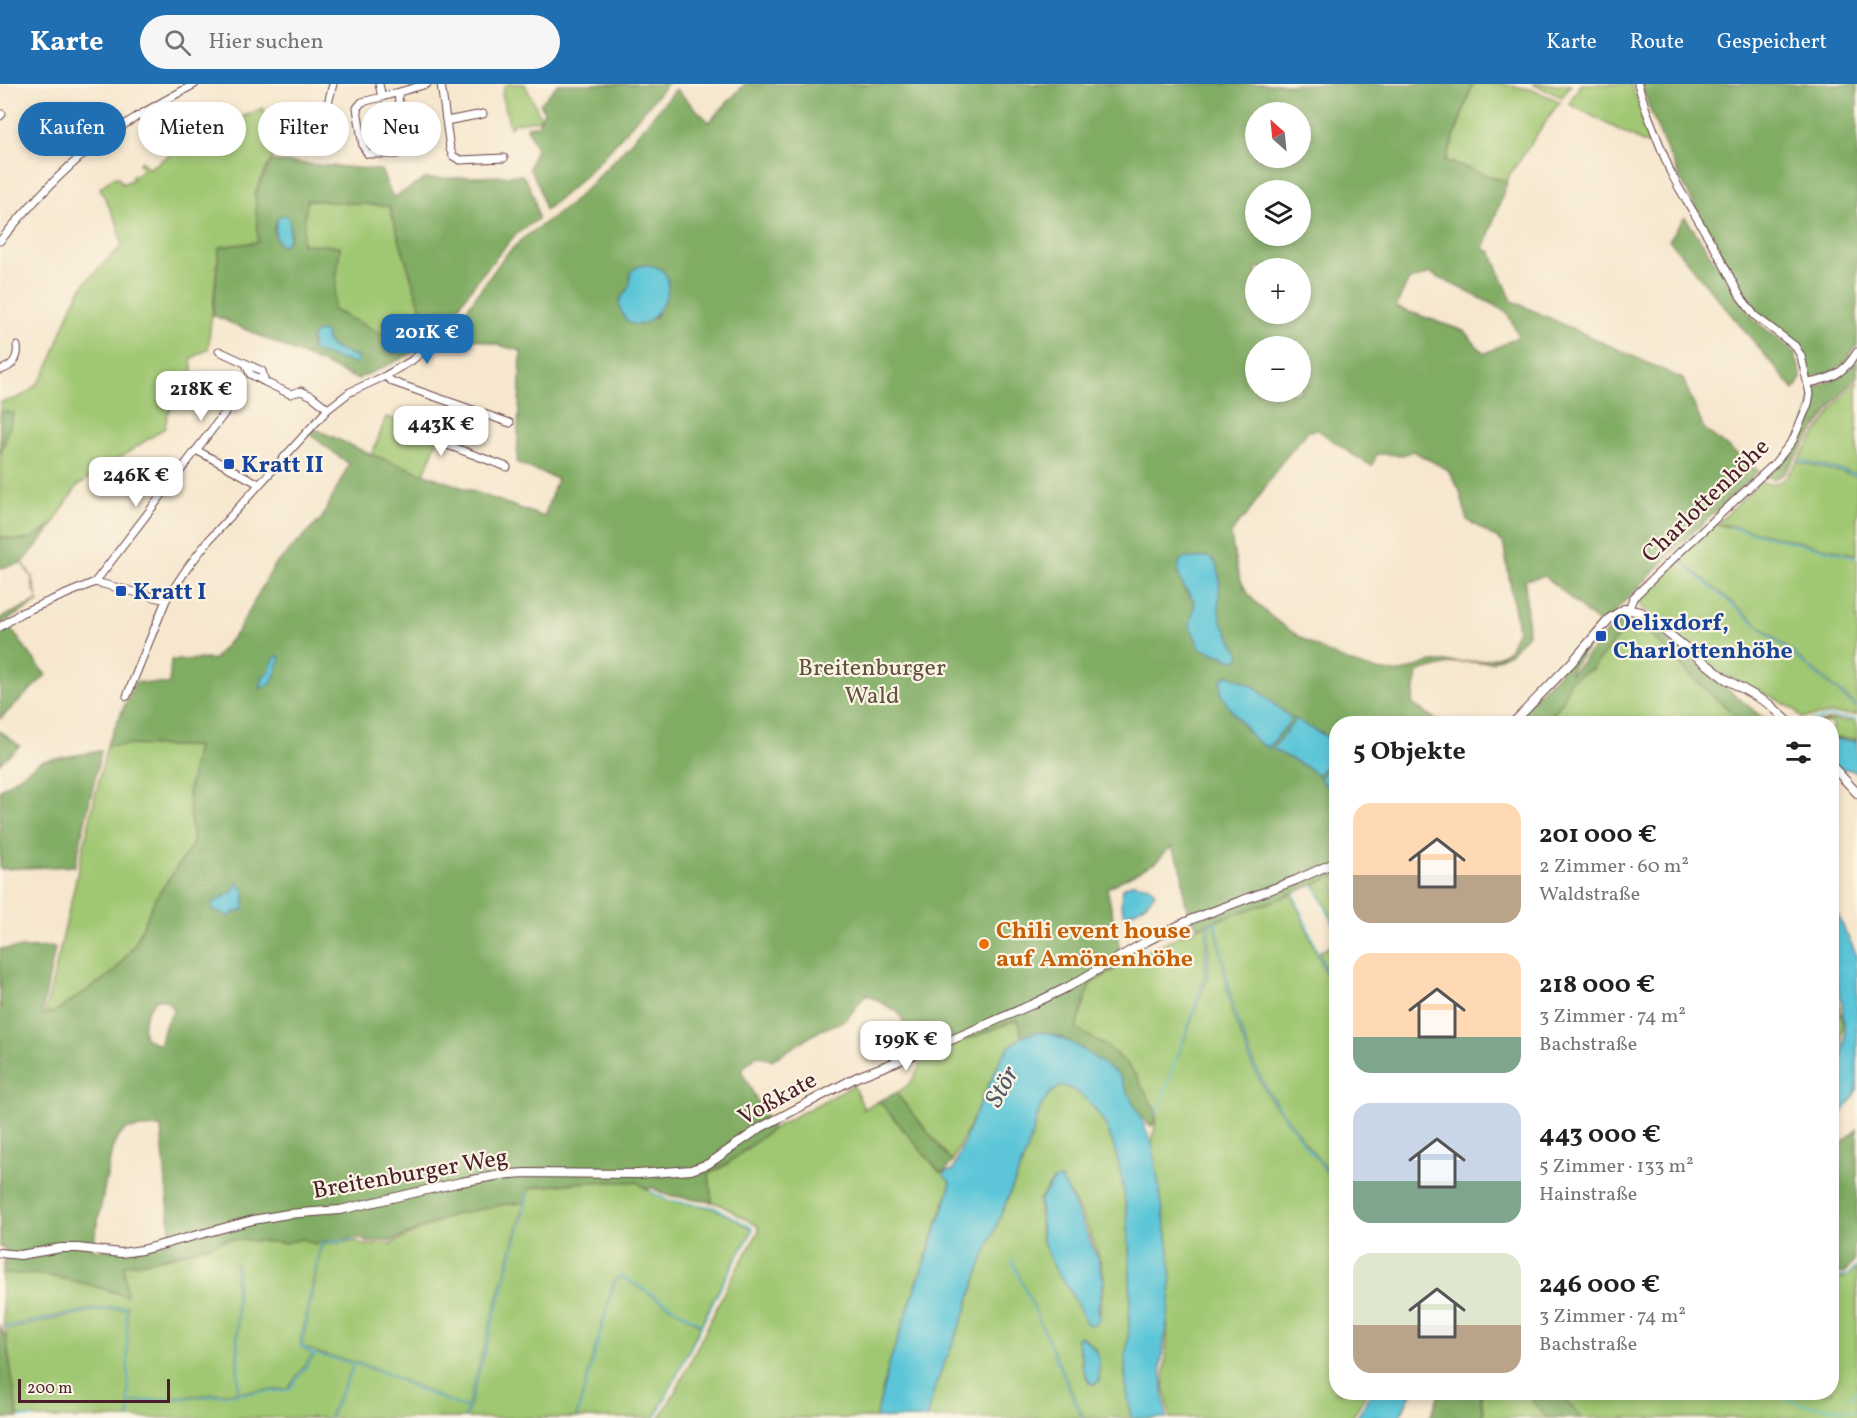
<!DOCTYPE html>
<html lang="de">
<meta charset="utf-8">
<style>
body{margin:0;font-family:Vollkorn,serif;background:#f6f6f6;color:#202124;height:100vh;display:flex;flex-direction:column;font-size:22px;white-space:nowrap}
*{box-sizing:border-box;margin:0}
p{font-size:20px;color:#757577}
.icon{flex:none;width:33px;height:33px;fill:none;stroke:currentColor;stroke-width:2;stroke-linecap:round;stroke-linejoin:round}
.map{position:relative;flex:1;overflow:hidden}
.panel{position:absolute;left:1329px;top:632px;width:510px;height:684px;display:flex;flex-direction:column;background:#fff;border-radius:24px;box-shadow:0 3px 9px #0003}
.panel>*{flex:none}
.top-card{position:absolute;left:18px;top:18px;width:570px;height:54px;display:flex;gap:12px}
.needle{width:39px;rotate:333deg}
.buttons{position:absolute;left:1245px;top:18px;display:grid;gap:12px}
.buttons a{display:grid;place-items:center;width:66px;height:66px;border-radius:50%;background:#fff;box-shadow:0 3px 9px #0003;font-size:30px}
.scale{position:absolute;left:18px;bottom:15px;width:152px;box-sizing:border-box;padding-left:6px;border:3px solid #4a1f2b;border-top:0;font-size:16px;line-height:21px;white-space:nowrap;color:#4a1f2b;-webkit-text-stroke:4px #fcf5e5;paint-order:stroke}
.price{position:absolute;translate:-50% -51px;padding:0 14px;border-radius:12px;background:#fff;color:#222;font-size:20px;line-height:39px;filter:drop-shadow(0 2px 3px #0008)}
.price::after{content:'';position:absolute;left:50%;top:36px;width:18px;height:14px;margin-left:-9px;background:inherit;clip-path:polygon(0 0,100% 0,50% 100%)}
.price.active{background:#1f6fb2;color:#fff}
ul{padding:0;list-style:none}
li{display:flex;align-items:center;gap:18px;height:150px;padding:0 24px}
li span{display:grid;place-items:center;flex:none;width:168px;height:120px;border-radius:18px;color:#555}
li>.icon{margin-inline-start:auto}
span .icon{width:72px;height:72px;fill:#fffc;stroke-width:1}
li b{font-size:26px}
h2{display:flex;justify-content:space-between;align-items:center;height:72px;padding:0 24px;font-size:26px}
.tag{padding:0 21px;border-radius:27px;background:#fff;box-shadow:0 3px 9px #0003;font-size:21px;line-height:54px}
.tag.active{background:#1f6fb2;color:#fff}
header{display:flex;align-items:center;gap:36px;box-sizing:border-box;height:84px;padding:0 30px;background:#1f6fb2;color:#fff}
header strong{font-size:28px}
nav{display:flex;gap:33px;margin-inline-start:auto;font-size:21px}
.search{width:420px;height:54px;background:#f6f6f6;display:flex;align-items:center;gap:15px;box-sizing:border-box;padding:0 21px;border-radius:33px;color:#757577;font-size:22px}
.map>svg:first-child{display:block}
</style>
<header>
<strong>Karte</strong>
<div class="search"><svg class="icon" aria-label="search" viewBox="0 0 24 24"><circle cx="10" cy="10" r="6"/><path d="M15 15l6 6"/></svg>Hier suchen</div>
<nav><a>Karte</a><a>Route</a><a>Gespeichert</a></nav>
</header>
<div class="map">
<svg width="1857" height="1334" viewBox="0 0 1857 1334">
<rect width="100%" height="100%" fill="#fcf5e5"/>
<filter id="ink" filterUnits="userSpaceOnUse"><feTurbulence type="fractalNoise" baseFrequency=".0167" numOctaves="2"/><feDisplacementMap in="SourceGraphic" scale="12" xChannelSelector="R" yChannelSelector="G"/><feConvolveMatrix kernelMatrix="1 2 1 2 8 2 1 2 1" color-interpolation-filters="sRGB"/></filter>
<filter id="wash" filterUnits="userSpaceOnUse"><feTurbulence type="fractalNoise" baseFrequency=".008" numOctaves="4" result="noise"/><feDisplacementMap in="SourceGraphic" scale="24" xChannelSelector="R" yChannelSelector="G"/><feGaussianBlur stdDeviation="1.35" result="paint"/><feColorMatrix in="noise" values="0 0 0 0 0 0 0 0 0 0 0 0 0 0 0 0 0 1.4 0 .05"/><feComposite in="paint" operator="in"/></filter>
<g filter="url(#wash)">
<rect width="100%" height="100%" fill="#f6e7ce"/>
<!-- green -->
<path fill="#a0c772" stroke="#75734e" stroke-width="1.5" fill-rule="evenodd" d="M509,0H525L540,32L539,36L515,39L510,44L502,9L504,3Z
M1473,0H1501L1530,5L1560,17L1510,90L1507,98L1446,77Z
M1532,0H1571L1562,13Z
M1581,0H1631L1654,64L1569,20Z
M263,24L270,42L283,37L285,52L265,87L255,109L259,159L219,164L208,265L191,275L193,289L184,297L185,302L168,330L165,344L77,402L53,440L30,456H17L0,452V372L14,329L0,327V318C41,314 50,281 62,247C67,233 75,215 83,202C93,187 110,174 122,162L118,141L100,104L112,94L118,93L123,100L133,95L132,92L143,86L139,79L142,77L148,85L205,48Z
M307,116L389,122L421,225L393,255L333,226L340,163L301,161Z
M1857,297V390L1798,376L1835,322Z
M386,333L439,352L424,390L372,371Z
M1797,378L1857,392V471L1718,439L1760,398C1780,404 1787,393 1797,378Z
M1716,440L1857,473V622L1678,474Z
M1677,475L1857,624V631L1832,630L1801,634L1795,626L1771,612L1721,590L1640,521V515Z
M1630,542L1645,545L1695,596L1744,639H1552L1550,635L1564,615L1569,597L1592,585L1614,557Z
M1832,636L1855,637L1857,640V655L1832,654V639H1815Z
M107,661L197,662L188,711L193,760L155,815L135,860L114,888L53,929L45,930Z
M1336,791V843L1315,800Z
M1292,810L1336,914V975L1333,982L1336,987V1097L1306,1060L1269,1009L1254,980L1234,927L1216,837Z
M1215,839L1232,928L1252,981L1267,1010L1305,1061L1336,1100V1308H1367L1352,1334H1170L1164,1301L1171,1188L1168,1159L1152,1059L1157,1030L1137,993L1127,980L1117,970L1076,945L1090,900L1157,862L1207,840L1205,891L1177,975L1208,891L1209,842Z
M1336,860V910L1319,868Z
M1832,895L1843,937L1839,976L1832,997Z
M1018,935L1022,953L1010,962L1002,973L952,1078L896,1009C912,1001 917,989 924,973Z
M853,1001L864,1024L862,1026L879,1017L940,1089L945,1088V1092L950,1098V1102L889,1280L876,1334H660L680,1299L727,1202L759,1147L758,1142L719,1120L712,1118L709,1090L727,1080L772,1045Z
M1061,1002C1086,1006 1106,1036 1113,1060C1130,1111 1132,1188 1129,1243C1128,1258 1125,1273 1125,1288C1126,1304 1129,1319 1131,1334H1084L1013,1178L1082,1334H926L936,1300L964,1232L981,1180L1027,1067L1040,1024L1049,1010ZM1061,1095C1076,1118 1100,1167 1104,1193C1106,1206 1098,1219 1100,1234L1095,1241L1087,1240L1070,1207L1052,1180L1041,1154L1039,1116L1053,1096ZM1080,1252C1088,1255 1098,1266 1099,1276C1100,1283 1098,1290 1099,1297L1094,1300L1089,1299L1081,1280L1082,1278L1077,1255Z
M589,1098H637L648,1106L667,1116L714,1124L751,1144L752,1147L722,1199L701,1240L622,1192H618L614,1197L576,1334H466L525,1126L529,1104Z
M525,1119L467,1324C433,1312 402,1294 368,1282C345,1274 324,1274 302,1262L322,1160L358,1157L362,1161L392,1160L407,1152L452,1131L506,1120Z
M227,1155L286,1159L302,1155L316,1160L321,1158L300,1260L301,1263L313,1270L288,1305L239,1308L237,1180L235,1181L238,1308L129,1318L127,1222L86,1226L4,1243L2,1213V1190C44,1187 86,1199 126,1212L124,1181C159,1178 194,1167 227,1155Z
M1857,1184V1334H1484L1481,1308H1832V1201C1840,1194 1849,1192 1857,1184Z
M619,1193H622L701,1241L668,1309L654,1334H577L615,1198Z
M126,1224L129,1334H41L18,1332L5,1246L86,1228Z
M315,1270L354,1280L328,1334H130L129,1319L289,1306Z
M355,1280L389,1291L419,1306L467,1325L464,1334H330Z"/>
<!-- forest -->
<path fill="#80ac64" stroke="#656648" stroke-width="1.5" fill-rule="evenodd" d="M558,0H667C628,44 592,91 545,126L539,102L529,84L536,64L527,43L538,41L544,27L540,20Z
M745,0H1473L1445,77L1507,98L1484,165L1491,168L1512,217L1683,295L1704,345L1759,387L1692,449L1618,524L1609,534L1572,584L1570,590C1596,569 1610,521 1651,543L1769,639H1744L1695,596L1645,545L1630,542L1614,557L1592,585L1569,597L1564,615L1547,639H1507L1558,590L1599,540L1545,492L1525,496L1528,550L1512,568L1492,578H1457L1418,588L1412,620L1441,639H1336V673L1320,694L1336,715V791L1280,815L1197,843L1185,817L1181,782L1171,763L1155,779L1107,804L1123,880L1090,900L1076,945L1105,961L1127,980L1137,993L1157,1030L1154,1040L1151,1042L1140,1032L1118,990L1074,960L1059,952L1035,948L1022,953L1018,935L924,973L898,928L866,910L846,936L819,947L772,976L757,971L741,986L772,1045L727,1080L709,1090L712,1118L666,1111L651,1103L648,1106L637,1098H589L540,1102L527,1106L525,1119L506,1120L452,1131L392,1157L366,1158L360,1154L321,1158L316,1160L302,1155L286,1159L227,1155L205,1163L140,1179L124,1181L127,1212C87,1199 44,1187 2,1190L7,1166L0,1163V865L55,863L42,930L53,929L114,888L135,860L155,815L193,760L188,711L197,662L107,661L135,598L169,600L171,576L214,575L237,548L274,482L322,434L349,380L308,349L313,344L372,371L544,433L557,395L517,379L521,267L457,250L453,244L504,173L522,155L571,120L620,70L676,5L709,38ZM1256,28H1300V74H1256ZM1256,106H1300V152H1256ZM1256,184H1300V230H1256ZM1430,189L1506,227L1519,252L1484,270L1464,247L1396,223L1408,197ZM631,199L665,216L654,234L621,214L629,204ZM1256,262H1300V308H1256ZM1318,346L1352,370L1372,382L1377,370L1403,371L1413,367L1448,386L1460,407L1467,436L1503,458L1518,545L1509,566C1504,569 1499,573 1493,574C1475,580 1452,577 1433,578C1421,579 1410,588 1398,588C1353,589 1278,546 1250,512C1237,496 1234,471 1231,451L1236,442L1247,431L1281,379L1308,347ZM1205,473L1219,499L1218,523L1220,536L1240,570L1227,574L1200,564L1191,537L1195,519L1185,506L1178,490L1187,474L1199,475ZM1229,591L1256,603L1264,612L1292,635L1255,656L1228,622ZM1295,635L1315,647L1323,649L1329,666L1335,670L1318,691L1305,682ZM238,799L227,831L217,827L216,817L234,807ZM157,915C167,915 169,919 174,927L167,937L159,961L145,954C141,938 145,927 157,915ZM161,1043L171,1156L140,1165L95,1166L93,1163L112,1065L117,1055L126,1045Z
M1641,0H1857V261C1842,285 1839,286 1812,293L1810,292L1805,273L1797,259L1757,228L1743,210C1706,142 1665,75 1641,0Z
M271,77L381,86L393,114L425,95L522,91C533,105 536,118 538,135L515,151L479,194L448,237L421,263L401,275L357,295L213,231L219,163L258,158L255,109ZM307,116L389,122L421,225L393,255L333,226L340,162L302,160ZM280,131L289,134L291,151L286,158L278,159L274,144ZM317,248L327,251L326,257L335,265L352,271C338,271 322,275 311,264V256Z
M1685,133L1753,235L1789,263L1794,269L1801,289V294L1794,306L1669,156Z
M1857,275V293L1833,320L1784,390L1774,395L1765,392C1785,375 1800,357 1808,331C1811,322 1811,312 1814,303C1832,297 1847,291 1857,275Z
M0,327L14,329L0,371Z
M54,440L23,479L32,493L33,503L39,518L0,540V534L38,517L32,493L22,479L0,484V453C30,459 29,457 54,440Z
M7,540L46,591L0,635V546Z
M0,647L20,662L0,679Z
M101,667L75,782L0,785V706L41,677Z
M896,1009L952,1078L945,1087L940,1088L879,1017Z
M1857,1045V1157L1854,1160V1178L1845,1188L1835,1191L1832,1194V1065L1846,1056Z
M0,1240L3,1250L6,1253L18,1334H0Z
M1440,1308H1480L1483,1334H1430Z
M1531,1308H1555L1560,1311L1583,1334H1547L1532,1317Z"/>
<!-- water -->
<path fill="#5cc6d8" stroke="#537282" stroke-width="1.5" d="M280,131L286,132L289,134C290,145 292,156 282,162C272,154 275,141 280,131Z
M647,181C703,186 632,284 619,218C625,205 632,207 630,189C635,183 639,182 647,181Z
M322,247L327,251L326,254C329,267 346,267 356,273L358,276L357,278L352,279L312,267V253L317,248Z
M1210,473C1227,487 1215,514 1220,532C1223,545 1234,557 1240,570L1239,574L1233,576L1200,564L1190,542L1195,519C1187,505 1172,493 1181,475Z
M279,572L280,577L271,600L260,604L263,592L268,589L275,573Z
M1229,591L1256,603L1264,612L1292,635L1268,664L1255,656L1228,622L1221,610V596L1226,592Z
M1296,635C1309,645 1323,649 1336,659L1329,666L1335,670L1318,691L1305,682L1272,665Z
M1832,655L1857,657V688L1847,685L1832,687Z
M1336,673V715L1320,694Z
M238,798L245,808L244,825L239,828H234L230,833L217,827L213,828L212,819L234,807Z
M1133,799L1150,802L1155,809C1148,818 1137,830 1124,829L1121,821L1123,804Z
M1832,819L1857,872V1005C1851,1018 1844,1029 1832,1038V1003L1837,992L1841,977L1845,952L1842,919L1832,886Z
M1035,948L1048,949L1074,960L1118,990L1140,1032L1152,1059L1168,1159L1171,1188L1170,1218L1161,1281L1164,1316L1167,1334H1131C1129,1319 1126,1303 1125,1288C1125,1273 1128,1258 1129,1243C1132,1188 1130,1112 1113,1060C1106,1036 1086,1006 1061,1002L1049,1010L1040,1024L1027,1067L981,1180L964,1232L936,1300L926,1334H876L889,1280L945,1120L950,1102V1098L944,1092L945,1088L953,1086L972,1037L1002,973L1010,962L1022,953Z
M1061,1095L1068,1107L1098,1175L1104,1196L1098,1224L1100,1234L1094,1241L1087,1240L1070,1207L1052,1180L1042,1154L1040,1116L1054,1096Z
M1080,1252C1088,1256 1097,1267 1099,1276C1100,1283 1098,1290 1099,1297L1094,1300L1090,1299L1081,1280L1083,1278L1077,1255Z
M1371,1308H1412L1399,1334H1357Z"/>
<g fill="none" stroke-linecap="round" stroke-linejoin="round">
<!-- stream -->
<path stroke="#5cc6d8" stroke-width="1.5" d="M1799,377L1857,391
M1729,443L1857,473
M1678,476L1857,623
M1550,637L1551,639
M1811,637L1829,633L1857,635
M1314,801L1336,845
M1294,810L1336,912
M1157,1030L1206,891L1208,841L1216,838L1233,927L1253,981L1268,1009L1305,1061L1336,1098
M650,1107L667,1116L714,1123L752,1143L753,1147L723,1199L656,1334
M353,1156L321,1159L301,1262L314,1270L366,1282L390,1291L420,1306L468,1325
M1011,1175L1083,1334
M236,1181L239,1309
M1832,1199L1839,1193L1848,1191L1857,1182
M4,1244L86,1227L126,1223L130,1334
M1774,1308L1801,1320L1857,1327
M1849,1313L1857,1306
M129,1318L289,1306L314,1270
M20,1333L34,1334
M329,1334L355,1280
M465,1334L525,1126L527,1106
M577,1334L615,1198L618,1192H622L701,1240"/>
</g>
</g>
<g filter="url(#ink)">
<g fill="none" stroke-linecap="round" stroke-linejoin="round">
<defs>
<path id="minor" d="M379,0L382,13L427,0
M441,0L450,65L453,72L460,76L504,74
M382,13L362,18L357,24L363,62L368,70H397L403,64L398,9
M0,32L2,30
M446,37L483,30
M320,50L333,0
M0,157C24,128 50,99 79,74C114,44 154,22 195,0
M219,267L262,287L265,298L290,310L301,307L312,312L328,325
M246,280L250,290L265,298
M0,286C12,283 19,274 17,262
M385,292L393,298L510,339
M1808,299C1832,295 1844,289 1857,268
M455,320L441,356L442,359L507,383
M196,366L259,400
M95,498L227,326
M1629,525L1633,514L1681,467L1775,379L1793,356L1808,320L1810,310L1801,272L1795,262L1755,232L1740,212L1717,168L1679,104L1670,87L1646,26L1638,0
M0,543L21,529L95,498L166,516
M127,612L166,516L188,483L209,456L328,325L350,308L385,292L411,277L431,261L449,243"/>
<path id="major" d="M1513,639L1572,578L1610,534L1624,525L1641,528L1724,594L1769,620L1790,639
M1832,682L1857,709
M0,1169L20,1171L61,1164H78L121,1169L142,1166L253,1136L288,1130L340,1126L461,1098L501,1091L524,1089L638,1090L691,1086L708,1080L717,1074L760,1044L857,993L942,960L1033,920L1068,903L1147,857L1190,836L1296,796L1336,778"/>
</defs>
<!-- minor casing -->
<use href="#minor" stroke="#643d43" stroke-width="9"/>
<!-- major casing -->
<use href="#major" stroke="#643d43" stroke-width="10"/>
<!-- minor -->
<use href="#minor" stroke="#fff" stroke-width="7"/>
<!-- major -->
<use href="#major" stroke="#fff" stroke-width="8"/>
</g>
</g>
<!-- markers -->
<g fill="#1a4fb4" stroke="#fcf5e5" stroke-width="2">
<rect x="223" y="374" width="12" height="12" rx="3"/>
<rect x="115" y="501" width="12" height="12" rx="3"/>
<rect x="1595" y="546" width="12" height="12" rx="3"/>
</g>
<circle fill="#e8710a" stroke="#fcf5e5" stroke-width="2" cx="984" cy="860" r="6"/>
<g text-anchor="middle" stroke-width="4.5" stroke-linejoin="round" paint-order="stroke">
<!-- transit labels -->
<g font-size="24" font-weight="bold" fill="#164399" stroke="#fcf5e5" text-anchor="start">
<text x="241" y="388">Kratt II</text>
<text x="133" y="515">Kratt I</text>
<text x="1613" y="546">Oelixdorf,<tspan x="1613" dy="28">Charlottenhöhe</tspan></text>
</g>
<!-- street labels -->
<g font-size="24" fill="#4a1f2b" stroke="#fcf5e5">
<text transform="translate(1705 416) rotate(-44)" y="8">Charlottenhöhe</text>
<text transform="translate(777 1014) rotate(-29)" y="8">Voßkate</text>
<text transform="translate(410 1089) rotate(-10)" y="8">Breitenburger Weg</text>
</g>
<!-- park labels -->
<g font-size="24" fill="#645140" stroke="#fcf5e5">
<text x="872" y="591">Breitenburger<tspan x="872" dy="28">Wald</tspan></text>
</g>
<!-- food labels -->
<g font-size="24" font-weight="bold" fill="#c56008" stroke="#fcf5e5" text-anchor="start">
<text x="996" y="854">Chili event house<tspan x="996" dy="28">auf Amönenhöhe</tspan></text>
</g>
<!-- water labels -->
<g font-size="26" font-style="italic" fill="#505968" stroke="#fcf5e5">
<text transform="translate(1001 1002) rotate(-61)" y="9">Stör</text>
</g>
</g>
</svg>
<div class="buttons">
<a><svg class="needle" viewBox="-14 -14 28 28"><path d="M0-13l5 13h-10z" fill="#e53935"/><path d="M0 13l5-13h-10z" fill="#757577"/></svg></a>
<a><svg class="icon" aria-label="layers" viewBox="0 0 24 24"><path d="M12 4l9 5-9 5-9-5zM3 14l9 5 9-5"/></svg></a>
<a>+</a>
<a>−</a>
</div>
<div class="scale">200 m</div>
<b class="price active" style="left:427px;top:281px">201K €</b>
<b class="price" style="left:201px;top:338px">218K €</b>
<b class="price" style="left:441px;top:373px">443K €</b>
<b class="price" style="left:136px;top:424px">246K €</b>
<b class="price" style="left:906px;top:988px">199K €</b>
<div class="top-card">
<a class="tag active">Kaufen</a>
<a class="tag">Mieten</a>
<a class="tag">Filter</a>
<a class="tag">Neu</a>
</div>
<section class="panel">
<h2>5 Objekte<svg class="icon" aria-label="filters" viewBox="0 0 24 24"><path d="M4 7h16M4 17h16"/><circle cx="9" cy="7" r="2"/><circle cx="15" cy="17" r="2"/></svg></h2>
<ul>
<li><span style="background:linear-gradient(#ffd9b3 60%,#b9a48a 0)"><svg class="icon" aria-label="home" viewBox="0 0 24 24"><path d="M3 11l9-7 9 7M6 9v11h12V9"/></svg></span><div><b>201 000 €</b><p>2 Zimmer · 60 m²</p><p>Waldstraße</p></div></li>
<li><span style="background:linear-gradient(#ffd9b3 70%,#7fa58c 0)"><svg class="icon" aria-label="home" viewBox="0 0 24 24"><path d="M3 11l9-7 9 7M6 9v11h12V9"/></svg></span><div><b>218 000 €</b><p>3 Zimmer · 74 m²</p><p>Bachstraße</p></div></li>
<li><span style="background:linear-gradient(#c9d6e8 65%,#7fa58c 0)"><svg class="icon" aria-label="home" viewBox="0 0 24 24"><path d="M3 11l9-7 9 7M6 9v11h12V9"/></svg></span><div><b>443 000 €</b><p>5 Zimmer · 133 m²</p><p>Hainstraße</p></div></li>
<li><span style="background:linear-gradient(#dfe7d0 60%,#b9a48a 0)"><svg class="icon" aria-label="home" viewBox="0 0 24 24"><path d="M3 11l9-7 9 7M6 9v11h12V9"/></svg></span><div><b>246 000 €</b><p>3 Zimmer · 74 m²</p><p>Bachstraße</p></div></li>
</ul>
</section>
</div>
